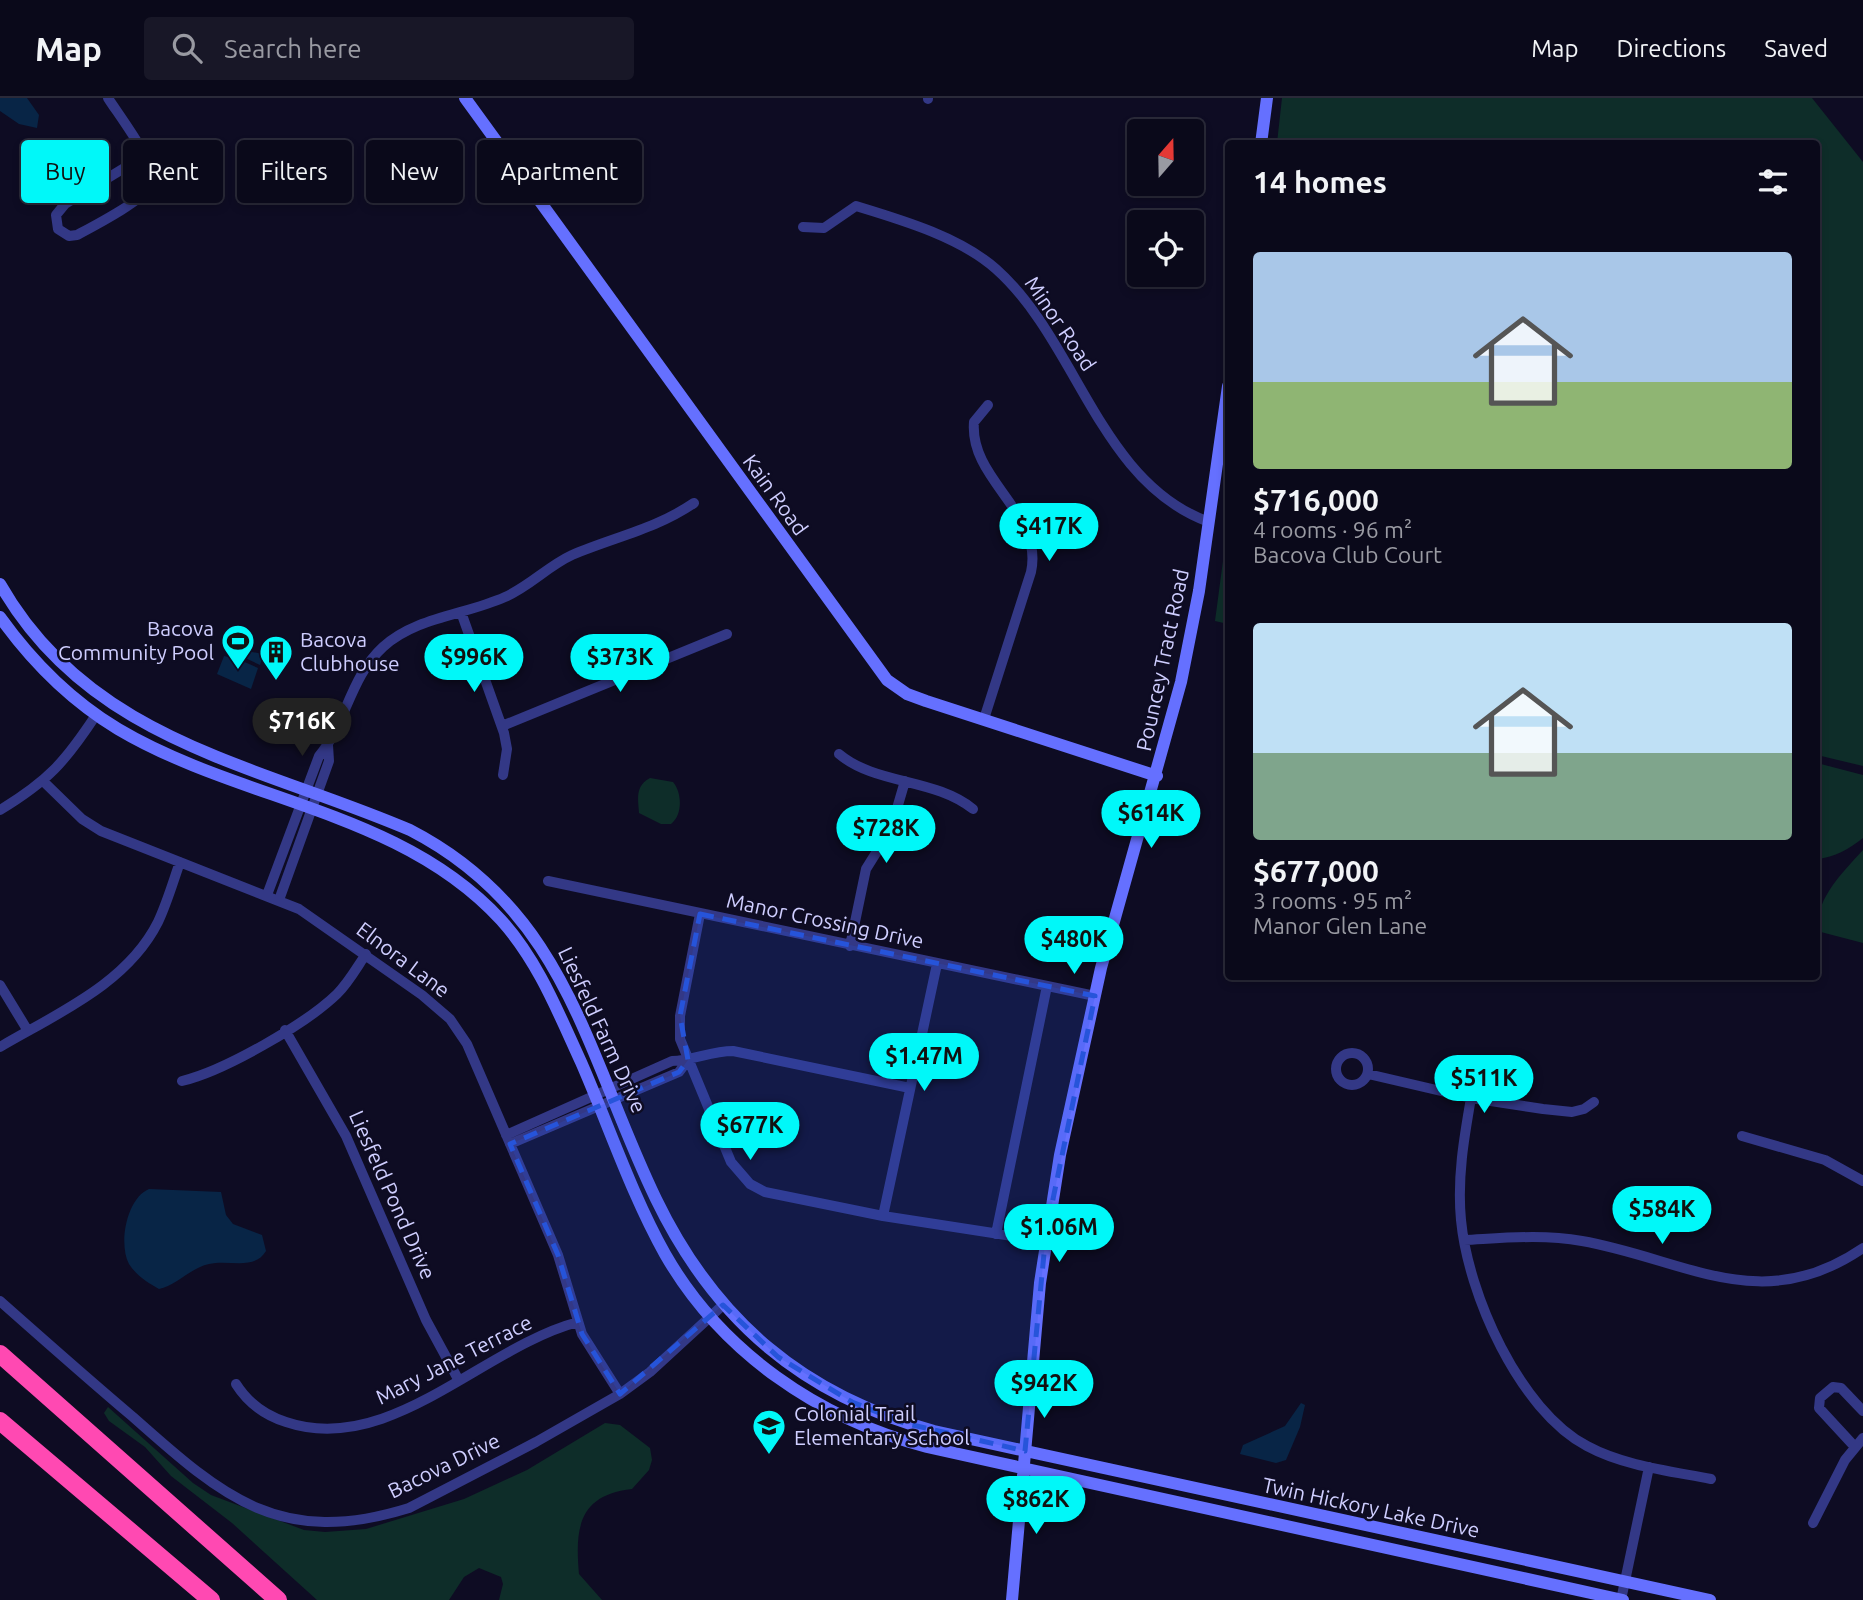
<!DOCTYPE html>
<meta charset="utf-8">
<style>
body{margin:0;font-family:Ubuntu,sans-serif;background:#181727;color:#f1f3f6;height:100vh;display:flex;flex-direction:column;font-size:26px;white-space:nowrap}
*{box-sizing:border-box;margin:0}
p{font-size:23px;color:#999aa2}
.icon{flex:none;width:38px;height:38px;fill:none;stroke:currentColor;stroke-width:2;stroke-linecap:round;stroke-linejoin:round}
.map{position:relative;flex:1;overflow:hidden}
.details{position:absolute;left:1225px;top:42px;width:595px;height:840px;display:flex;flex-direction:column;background:#0a091a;border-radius:7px;box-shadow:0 4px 10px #0003,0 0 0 2px #2a2a39}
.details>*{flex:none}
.hud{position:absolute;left:21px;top:42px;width:665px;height:63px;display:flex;gap:14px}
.needle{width:46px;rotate:20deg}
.controls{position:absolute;left:1127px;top:21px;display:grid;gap:14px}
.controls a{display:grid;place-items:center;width:77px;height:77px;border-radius:7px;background:#0a091a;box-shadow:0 4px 10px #0003,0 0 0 2px #2a2a39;font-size:35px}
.price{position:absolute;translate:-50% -60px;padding:0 16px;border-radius:24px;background:#00f8f9;color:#111;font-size:23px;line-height:46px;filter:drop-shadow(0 2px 4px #0008)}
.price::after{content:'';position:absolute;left:50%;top:42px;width:21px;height:16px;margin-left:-10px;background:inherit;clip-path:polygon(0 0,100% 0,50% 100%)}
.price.current{background:#222;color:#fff}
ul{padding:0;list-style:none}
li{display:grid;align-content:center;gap:14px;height:371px;padding:0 28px}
li span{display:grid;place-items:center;height:217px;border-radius:7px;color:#555}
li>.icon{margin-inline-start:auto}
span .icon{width:126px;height:126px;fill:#fffc;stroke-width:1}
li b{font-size:30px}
h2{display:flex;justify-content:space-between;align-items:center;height:84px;padding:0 28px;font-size:30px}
.pill{padding:0 24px;border-radius:7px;background:#0a091a;box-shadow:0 4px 10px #0003,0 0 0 2px #2a2a39;font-size:24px;line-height:63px}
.pill.current{background:#00f8f9;color:#111}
header{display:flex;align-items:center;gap:42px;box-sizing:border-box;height:98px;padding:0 35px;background:#0a091a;border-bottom:2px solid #2a2a39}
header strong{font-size:33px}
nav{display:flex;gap:38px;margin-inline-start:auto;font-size:24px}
.search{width:490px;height:63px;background:#181727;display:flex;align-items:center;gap:18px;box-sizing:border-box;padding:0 24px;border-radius:7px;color:#999aa2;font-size:26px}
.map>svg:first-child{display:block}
</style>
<header>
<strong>Map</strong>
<div class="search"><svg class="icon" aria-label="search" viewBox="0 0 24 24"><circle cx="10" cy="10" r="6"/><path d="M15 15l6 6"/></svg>Search here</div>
<nav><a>Map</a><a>Directions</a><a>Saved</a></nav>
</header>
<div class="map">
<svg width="1863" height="1502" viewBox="0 0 1863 1502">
<rect width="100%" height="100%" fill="#0e0c23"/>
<!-- green -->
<path fill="#0e2d29" d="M1282,0H1812L1863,64V668L1817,657L1816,46L1277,45Z
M1228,425V526L1215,523Z
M1817,665L1863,677V740C1849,751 1834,760 1816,761Z
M650,680L673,684C682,694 683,717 671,726H661L639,715C638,701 635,688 650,680Z
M1863,752V845L1817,833C1816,800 1842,775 1863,752Z
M108,1309L193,1385L211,1397L304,1432L325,1434L366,1431L464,1401L527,1372L605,1325L620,1327L650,1350L652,1362L649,1372L632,1391C578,1397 575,1431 579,1476L602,1502H499L503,1486L501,1479L479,1470L464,1479L449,1502H317L232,1425L171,1378L145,1349L109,1323L104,1315Z"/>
<!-- water -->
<path fill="#082546" d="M0,0H27L39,17L37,30L19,26L0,13Z
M241,552L263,556L260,567L243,559L240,562L258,570L251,591L217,576L224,558L232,560Z
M149,1091L221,1094L226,1117L233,1126L262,1137L266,1153C254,1173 229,1161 209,1166C190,1170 176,1188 159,1191C148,1185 136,1177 129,1166C118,1145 127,1100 149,1091Z
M1301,1305L1305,1307L1300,1329L1286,1362L1276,1365L1240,1356L1243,1347L1285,1328Z"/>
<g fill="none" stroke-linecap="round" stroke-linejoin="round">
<!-- street -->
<path stroke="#333886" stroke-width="10" d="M108,0C118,16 158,68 153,85C148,100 92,129 77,137L69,138L58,131L56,117L65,106L144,58
M928,0V1
M803,129L824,130L856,108C902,122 960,139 996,171C1078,244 1099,384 1209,424
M461,514L504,635L507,651L503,677
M984,621L1031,474C1044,415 969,382 974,324L988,307
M502,628L727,536
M839,656C876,687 935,680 973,711
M44,684L82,721L101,733L299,811L422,897L450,921L467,946L558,1157L582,1236L620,1296
M0,712C48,683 65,664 96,617
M548,783L1095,898
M267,797L319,658C346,626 350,579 383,549C416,519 465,517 505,499C530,488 548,468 572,457C614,439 656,431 694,405
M279,802L329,663L328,647
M700,816L680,918V941L731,1064L750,1086L765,1094L883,1118L1045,1143
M850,848L866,771L891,731L905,683
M0,887L28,933
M285,932L346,1038L426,1222L458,1281
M0,949C56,916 127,886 158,824C167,805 173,784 180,764
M1336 971a16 16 0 1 1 32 0a16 16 0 1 1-32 0Z
M1368,976L1471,1000L1543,1011L1572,1014L1584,1011L1594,1004
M182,983C224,973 306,926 337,896C349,884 357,869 366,856
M1471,1000C1464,1040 1457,1080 1461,1122C1468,1196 1519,1312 1587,1348C1624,1368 1670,1373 1711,1381
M506,1037L672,963C693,962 712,953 733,953L910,990
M1742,1038L1825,1062L1863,1083
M510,1046L679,974L688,962
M883,1118L937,866
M996,1136L1047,888
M1464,1142C1504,1140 1543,1136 1582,1143C1685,1161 1761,1220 1863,1150
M0,1203C44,1242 88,1281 133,1319C224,1400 281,1450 409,1410L536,1344L620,1296L650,1274L723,1207
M236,1286C248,1305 264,1317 286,1324C389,1359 483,1249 578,1224
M1855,1349L1819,1310L1820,1300L1833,1289L1841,1290L1863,1313
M1813,1425L1845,1362L1863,1340
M1621,1502L1649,1369"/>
<!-- secondary -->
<path stroke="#6570ff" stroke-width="12" d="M465,0L887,582L907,596L926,603L1157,678
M1261,46L1267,0
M0,486C89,643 256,666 410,732C567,813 586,956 656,1101C715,1223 804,1298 934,1333L1710,1502
M0,519C33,565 70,602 118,631C241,704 400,712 501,822C538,863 558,914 581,964C609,1028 631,1095 665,1156C721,1254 819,1321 927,1349L1623,1502
M1012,1502L1040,1185L1060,1057L1101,870L1181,584L1199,493L1228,288"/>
<!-- highway -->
<path stroke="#ff49b2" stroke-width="18" d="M0,1256L278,1502
M0,1323L211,1502"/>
</g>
<!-- marked area -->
<path fill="#2654da" fill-opacity="0.2" stroke="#2654da" stroke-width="5" stroke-dasharray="14 9" stroke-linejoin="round" d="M700,816L1095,898L1046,1135L1025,1353L904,1325L852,1304L778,1259L723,1207L620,1296L582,1236L558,1157L510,1046L679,974L688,962L680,918Z"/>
<!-- icons -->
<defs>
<symbol id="stadium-pin" viewBox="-11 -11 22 30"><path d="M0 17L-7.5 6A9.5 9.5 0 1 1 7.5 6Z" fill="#00f8f9" stroke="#0e0c23"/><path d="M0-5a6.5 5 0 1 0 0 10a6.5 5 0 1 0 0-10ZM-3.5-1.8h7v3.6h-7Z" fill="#111"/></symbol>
<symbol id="building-pin" viewBox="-11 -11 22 30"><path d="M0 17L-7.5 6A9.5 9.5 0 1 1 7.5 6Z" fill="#00f8f9" stroke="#0e0c23"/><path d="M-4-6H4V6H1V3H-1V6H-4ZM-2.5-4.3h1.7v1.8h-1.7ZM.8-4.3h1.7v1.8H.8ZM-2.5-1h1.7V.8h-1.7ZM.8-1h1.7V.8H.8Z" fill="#111"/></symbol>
<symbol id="school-pin" viewBox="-11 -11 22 30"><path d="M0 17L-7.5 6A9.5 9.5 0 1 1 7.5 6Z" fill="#00f8f9" stroke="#0e0c23"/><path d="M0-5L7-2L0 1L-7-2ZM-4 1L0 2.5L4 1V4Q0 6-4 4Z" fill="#111"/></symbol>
</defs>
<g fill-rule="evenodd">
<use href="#stadium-pin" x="219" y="524" width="38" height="52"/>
<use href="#building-pin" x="257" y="535" width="38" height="52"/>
<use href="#school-pin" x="750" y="1309" width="38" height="52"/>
</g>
<g text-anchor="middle" stroke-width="5" stroke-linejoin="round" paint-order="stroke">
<!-- street labels -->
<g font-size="21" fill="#cfceff" stroke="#0e0c23">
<text transform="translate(1060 226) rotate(56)" y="7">Minor Road</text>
<text transform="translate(775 397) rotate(54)" y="7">Kain Road</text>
<text transform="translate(1163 562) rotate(-78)" y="7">Pouncey Tract Road</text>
<text transform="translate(825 823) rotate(12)" y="7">Manor Crossing Drive</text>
<text transform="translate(403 862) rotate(37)" y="7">Elnora Lane</text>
<text transform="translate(602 932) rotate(65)" y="7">Liesfeld Farm Drive</text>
<text transform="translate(392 1097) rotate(66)" y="7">Liesfeld Pond Drive</text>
<text transform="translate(454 1262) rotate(-27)" y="7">Mary Jane Terrace</text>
<text transform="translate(444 1368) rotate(-26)" y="7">Bacova Drive</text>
<text transform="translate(1371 1410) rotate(12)" y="7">Twin Hickory Lake Drive</text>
</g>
<!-- poi labels -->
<g font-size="21" fill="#cfceff" stroke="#0e0c23" text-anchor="start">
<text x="214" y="538" text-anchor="end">Bacova<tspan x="214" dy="24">Community Pool</tspan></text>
<text x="300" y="549">Bacova<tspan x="300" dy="24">Clubhouse</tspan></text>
<text x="794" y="1323">Colonial Trail<tspan x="794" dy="24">Elementary School</tspan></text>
</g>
</g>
</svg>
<div class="controls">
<a><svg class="needle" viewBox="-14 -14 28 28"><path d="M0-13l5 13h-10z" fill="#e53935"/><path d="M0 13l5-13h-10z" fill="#999aa2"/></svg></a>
<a><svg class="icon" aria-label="locate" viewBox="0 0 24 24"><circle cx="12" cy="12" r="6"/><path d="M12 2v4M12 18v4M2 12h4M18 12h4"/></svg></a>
</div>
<b class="price" style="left:1049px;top:465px">$417K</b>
<b class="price" style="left:474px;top:596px">$996K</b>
<b class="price" style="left:620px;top:596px">$373K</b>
<b class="price current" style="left:302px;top:660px">$716K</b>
<b class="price" style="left:1151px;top:752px">$614K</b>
<b class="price" style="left:886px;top:767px">$728K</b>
<b class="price" style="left:1074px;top:878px">$480K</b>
<b class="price" style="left:924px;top:995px">$1.47M</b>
<b class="price" style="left:1484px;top:1017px">$511K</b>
<b class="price" style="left:750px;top:1064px">$677K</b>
<b class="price" style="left:1662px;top:1148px">$584K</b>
<b class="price" style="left:1059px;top:1166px">$1.06M</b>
<b class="price" style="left:1044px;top:1322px">$942K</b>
<b class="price" style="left:1036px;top:1438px">$862K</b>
<div class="hud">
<a class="pill current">Buy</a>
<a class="pill">Rent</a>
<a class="pill">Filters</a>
<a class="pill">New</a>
<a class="pill">Apartment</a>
</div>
<section class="details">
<h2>14 homes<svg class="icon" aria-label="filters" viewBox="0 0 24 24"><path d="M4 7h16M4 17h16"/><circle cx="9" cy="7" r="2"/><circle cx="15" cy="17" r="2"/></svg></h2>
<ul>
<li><span style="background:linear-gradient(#a9c7e8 60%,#8fb573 0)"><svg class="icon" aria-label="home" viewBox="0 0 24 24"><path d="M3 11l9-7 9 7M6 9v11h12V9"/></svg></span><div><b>$716,000</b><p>4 rooms · 96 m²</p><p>Bacova Club Court</p></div></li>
<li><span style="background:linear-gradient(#bfe0f5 60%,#7fa58c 0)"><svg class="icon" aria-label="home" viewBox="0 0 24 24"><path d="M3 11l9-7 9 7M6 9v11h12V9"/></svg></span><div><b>$677,000</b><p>3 rooms · 95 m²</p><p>Manor Glen Lane</p></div></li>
</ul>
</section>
</div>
